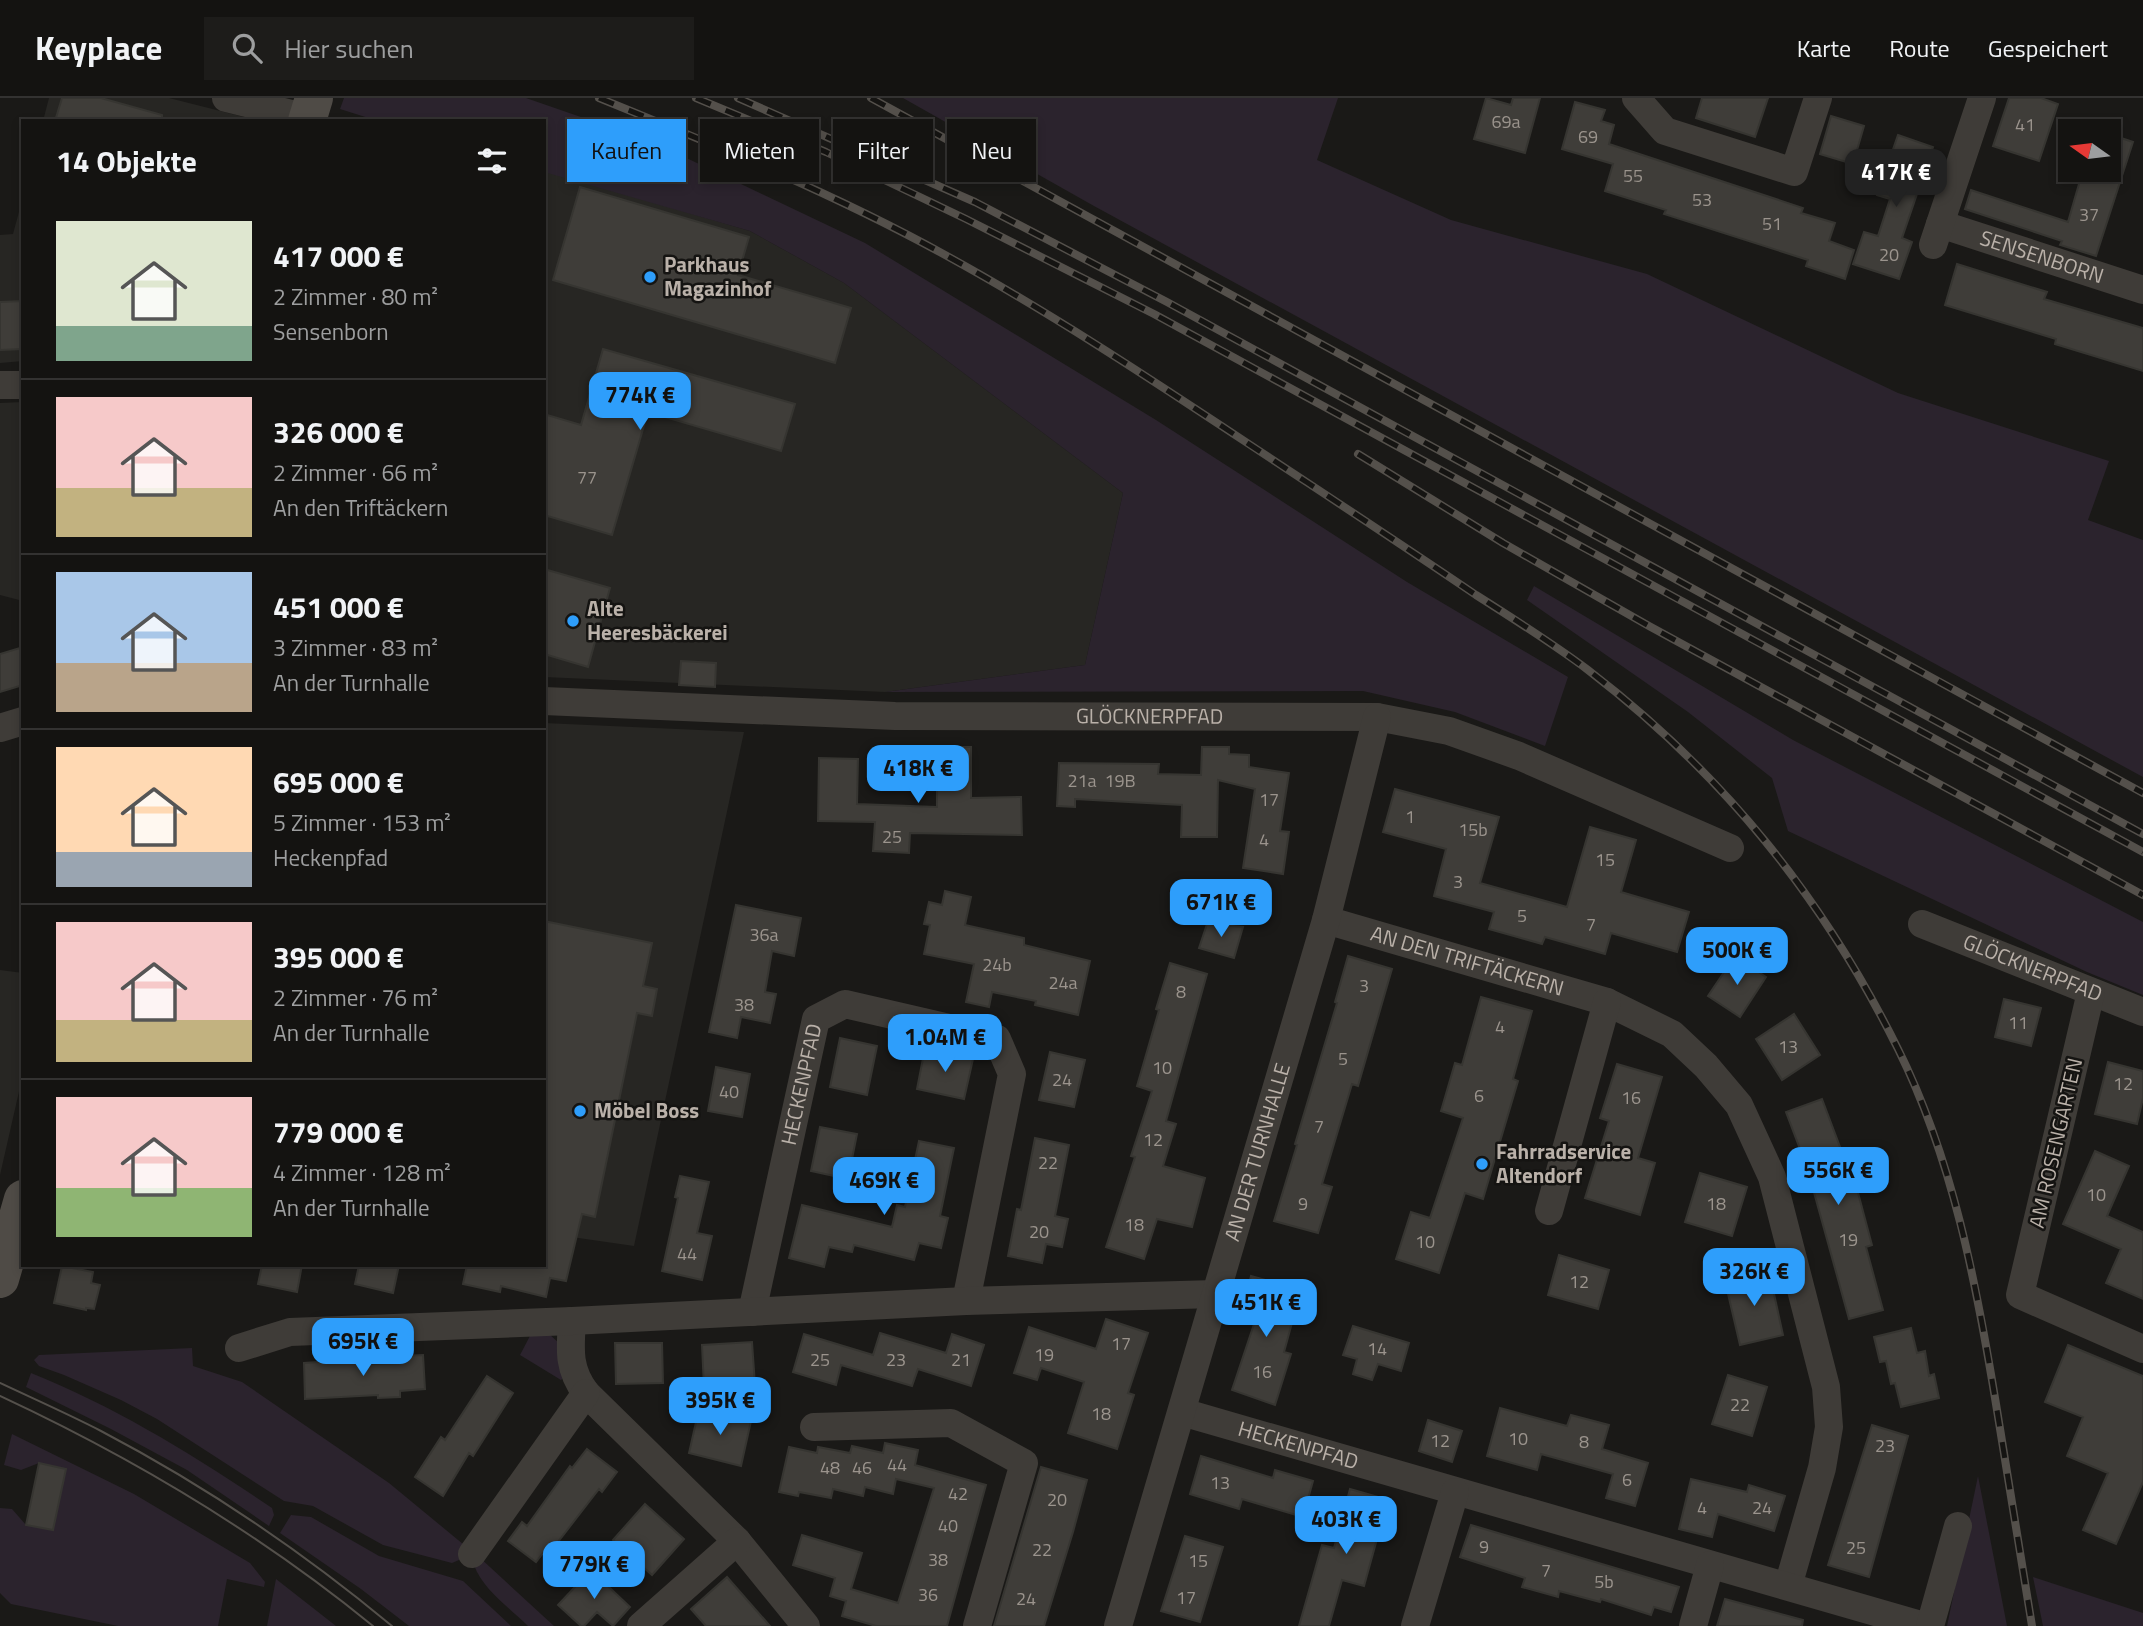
<!DOCTYPE html>
<html lang="de">
<meta charset="utf-8">
<style>
body{margin:0;font-family:"Titillium Web",sans-serif;background:#1d1c1a;color:#f1f3f6;height:100vh;display:flex;flex-direction:column;font-size:26px;white-space:nowrap}
*{box-sizing:border-box;margin:0}
p{font-size:23px;color:#9d9e9f}
.icon{flex:none;width:38px;height:38px;fill:none;stroke:currentColor;stroke-width:2;stroke-linecap:round;stroke-linejoin:round}
.map{position:relative;flex:1;overflow:hidden}
.side{position:absolute;left:21px;top:21px;width:525px;height:1148px;display:flex;flex-direction:column;background:#141311;border-radius:0px;box-shadow:0 4px 10px #0003,0 0 0 2px #333231}
.side>*{flex:none}
.guide{position:absolute;left:567px;top:21px;width:665px;height:63px;display:flex;gap:14px}
.needle{width:46px;rotate:284deg}
.fabs{position:absolute;left:2058px;top:21px;display:grid;gap:14px}
.fabs a{display:grid;place-items:center;width:63px;height:63px;border-radius:0px;background:#141311;box-shadow:0 4px 10px #0003,0 0 0 2px #333231;font-size:35px}
.price{position:absolute;translate:-50% -60px;padding:0 16px;border-radius:14px;background:#2e9efb;color:#111;font-size:23px;line-height:46px;filter:drop-shadow(0 2px 4px #0008)}
.price::after{content:'';position:absolute;left:50%;top:42px;width:21px;height:16px;margin-left:-10px;background:inherit;clip-path:polygon(0 0,100% 0,50% 100%)}
.price.current{background:#222;color:#fff}
ul{padding:0;list-style:none}
li{display:flex;align-items:center;gap:21px;height:175px;padding:0 35px}
li+li{border-top:2px solid #333231}
li span{display:grid;place-items:center;flex:none;width:196px;height:140px;border-radius:0px;color:#555}
li>.icon{margin-inline-start:auto}
span .icon{width:84px;height:84px;fill:#fffc;stroke-width:1}
li b{font-size:30px}
h2{display:flex;justify-content:space-between;align-items:center;height:84px;padding:0 35px;font-size:30px}
.pill{padding:0 24px;border-radius:0px;background:#141311;box-shadow:0 4px 10px #0003,0 0 0 2px #333231;font-size:24px;line-height:63px}
.pill.current{background:#2e9efb;color:#111}
header{display:flex;align-items:center;gap:42px;box-sizing:border-box;height:98px;padding:0 35px;background:#141311;border-bottom:2px solid #333231}
header strong{font-size:33px}
nav{display:flex;gap:38px;margin-inline-start:auto;font-size:24px}
.search{width:490px;height:63px;background:#1d1c1a;display:flex;align-items:center;gap:18px;box-sizing:border-box;padding:0 24px;border-radius:0px;color:#9d9e9f;font-size:26px}
.map>svg:first-child{display:block}
</style>
<header>
<strong>Keyplace</strong>
<div class="search"><svg class="icon" aria-label="search" viewBox="0 0 24 24"><circle cx="10" cy="10" r="6"/><path d="M15 15l6 6"/></svg>Hier suchen</div>
<nav><a>Karte</a><a>Route</a><a>Gespeichert</a></nav>
</header>
<div class="map">
<svg width="2143" height="1528" viewBox="0 0 2143 1528">
<rect width="100%" height="100%" fill="#1a1917"/>
<!-- built -->
<path fill="#272623" d="M49,0H169L260,23H43Z
M544,72L750,133L844,185L1123,395L1085,567L885,594L544,579Z
M23,99V263L0,265V137L13,136Z
M23,304V503L0,497V305Z
M544,625L744,634L634,1148L544,1135Z
M0,872L23,875V976L0,1077Z"/>
<!-- green -->
<path fill="#2b232d" d="M344,0H526L653,44L865,145L1156,322L1407,484L1568,579L1545,648L1455,614L1363,593L885,594L1085,567L1123,395L844,185L750,133L544,74V23H378L340,11Z
M903,0H1338L1317,62L1451,122L1647,176L1898,295L2109,363L2088,422L2143,442V679L1094,108Z
M1534,488L1793,642L2143,824V897L2087,874L1788,733L1772,680L1688,614L1527,502Z
M531,1236H549L559,1245L564,1279L561,1282L520,1257Z
M192,1250L193,1268L242,1284L389,1385L469,1451L459,1462L452,1465L383,1447L313,1408L284,1403L157,1321L121,1302L64,1277L39,1268L34,1262L39,1257Z
M31,1275C118,1310 195,1358 272,1410L274,1417L269,1428L187,1372L111,1331L26,1289Z
M12,1336L134,1396L250,1465L265,1484L264,1489L227,1481L218,1528H118L11,1506L0,1495V1410L12,1411L26,1427L53,1432L66,1371L39,1365L21,1372L4,1367Z
M1978,1378L2007,1528H1947Z
M291,1417L311,1419L379,1458L463,1483L511,1528H409L361,1491L280,1435Z
M478,1458L554,1528H528C510,1510 483,1492 474,1467Z
M2033,1479L2143,1515V1528H2043Z
M276,1481L336,1528H267Z"/>
<!-- building -->
<path fill="#3f3d39" stroke="#363531" stroke-width="2" d="M62,0H101L162,17V23H55Z
M1486,0L1511,7L1513,0H1540L1525,55L1474,41Z
M1702,0H1768L1755,39L1696,20Z
M2009,0H2041L2058,6L2039,63L1993,48Z
M1575,4L1605,12L1601,23L1614,27L1609,46L1803,110L1801,115L1835,125L1829,143L1854,152L1845,181L1806,168L1808,162L1664,116L1666,112L1605,93L1613,66L1562,51Z
M1831,18L1864,28L1853,66L1820,56Z
M2109,36L2133,44L2096,158L2060,147L2062,143L1965,111L1971,92L2068,124L2083,72H2109Z
M1898,37L1933,49L1902,140L1912,144L1899,181L1853,166L1864,134L1878,138L1890,101L1877,97Z
M580,89L749,139L738,177L851,210L835,265L553,182Z
M1957,166L2047,194L2044,201L2143,230V273L2055,246L2056,241L1945,207Z
M23,203V251L0,252V204Z
M603,251L795,306L781,353L648,314L612,437L544,417V316L581,327Z
M544,471L610,490L588,569L544,556Z
M23,549V587L0,594V556Z
M681,563L716,565L715,589L679,587Z
M949,649H971V700L1021,699L1022,737L910,735L909,755L873,753L875,724L818,723L819,660L858,661L857,706L937,709V665L949,666Z
M1202,649H1229V656L1249,657V669L1289,675L1280,733L1289,734L1283,776L1243,770L1255,691L1218,682L1217,739H1181L1182,707L1075,701V709L1057,708L1059,665L1159,666L1158,676L1201,677Z
M1395,691L1499,719L1480,785L1567,809L1590,729L1636,742L1621,794L1689,814L1677,854L1611,835L1605,856L1545,839L1542,846L1489,831L1494,814L1434,798L1446,751L1383,734Z
M945,793L971,799L965,827L1024,840V847L1090,863L1078,917L1035,907L1036,903L992,894L989,909L966,904L974,866L924,856L930,827L924,826L929,804L942,807Z
M736,807L801,820L794,858L772,853L765,894L776,896L770,925L741,919L737,940L709,934Z
M544,823L652,845L643,888L657,891L652,918L637,915L595,1119L582,1116L566,1183L550,1180L546,1199L501,1188L500,1194L463,1186L467,1167H544Z
M1207,826L1243,829L1234,860L1199,850Z
M1348,858L1392,871L1358,988L1352,986L1322,1086L1332,1089L1318,1135L1274,1123L1297,1047L1295,1046L1337,905L1335,904Z
M1735,858L1766,879L1740,919L1708,898Z
M1170,865L1207,876L1166,1023L1176,1026L1163,1068L1205,1080L1192,1129L1157,1121L1144,1161L1106,1149L1135,1059L1131,1058L1152,993L1137,988L1159,912L1156,911Z
M1481,899L1532,913L1513,981L1518,983L1483,1101L1465,1095L1439,1175L1396,1161L1411,1114L1430,1120L1463,1020L1441,1013L1455,965L1462,967Z
M2004,901L2041,910L2031,948L1995,939Z
M1794,916L1820,957L1782,982L1756,941Z
M840,940L877,948L867,997L830,989Z
M925,950L973,961L964,1001L917,991Z
M1050,954L1085,962L1074,1009L1039,1002Z
M2108,964L2143,973V1000L2137,1026L2095,1016Z
M1617,966L1662,979L1638,1060L1655,1065L1640,1117L1585,1100L1609,1023L1600,1020Z
M716,969L750,976L742,1019L708,1013Z
M1822,1001L1845,1062L1849,1061L1872,1147L1866,1149L1883,1212L1849,1221L1802,1051H1800L1786,1014Z
M820,1029L857,1036L848,1081L811,1073Z
M1035,1040L1069,1047L1055,1118L1068,1121L1062,1149L1046,1146L1042,1165L1008,1158L1017,1111L1021,1112Z
M919,1043L954,1050L940,1118L948,1120L941,1150L919,1145L914,1162L854,1147L852,1154L829,1149L824,1169L789,1160L802,1107L892,1129L897,1107L905,1109Z
M2095,1053L2129,1068L2107,1118L2143,1134V1201L2106,1185L2121,1151L2063,1126Z
M1700,1075L1747,1089L1732,1138L1685,1124Z
M680,1078L709,1084L697,1135L712,1138L702,1182L662,1173L678,1100L675,1099Z
M1559,1157L1609,1172L1598,1211L1548,1197Z
M262,1167H302L297,1194L258,1186Z
M359,1167H399L393,1195L355,1186Z
M62,1168L93,1174L91,1185L100,1187L94,1211L86,1210V1212L54,1205Z
M1769,1173L1783,1237L1740,1247L1725,1183Z
M1251,1178L1301,1192L1284,1254L1291,1256L1275,1307L1232,1292L1254,1226L1239,1222Z
M1106,1221L1148,1235L1128,1295L1134,1297L1117,1351L1068,1335L1084,1284L1041,1270L1037,1282L1014,1275L1029,1229L1096,1251Z
M1353,1228L1409,1245L1401,1273L1378,1266L1372,1282L1353,1276L1357,1261L1343,1257Z
M1911,1230L1917,1255L1925,1253L1929,1278L1934,1276L1939,1300L1901,1309L1895,1285L1891,1286L1886,1263L1880,1264L1874,1239Z
M880,1235L946,1255L952,1236L984,1247L971,1288L918,1271L912,1288L841,1267L836,1287L793,1274L804,1236L873,1257Z
M752,1244L755,1287L704,1290L702,1247Z
M615,1245H662L663,1285L616,1286Z
M2068,1247L2143,1278V1384L2116,1446L2083,1432L2108,1375L2067,1358L2083,1319L2045,1304Z
M423,1257L425,1291L400,1293V1299L378,1300V1297L305,1301L304,1265L363,1261V1266L401,1265V1258Z
M1728,1277L1767,1289L1752,1338L1712,1326Z
M487,1278L513,1295L473,1358L469,1355L443,1398L415,1379L441,1339L445,1342Z
M1500,1310L1567,1328L1571,1317L1609,1327L1602,1351L1648,1365L1635,1408L1606,1400L1613,1376L1541,1356L1537,1372L1487,1358Z
M699,1311L751,1323L741,1368L689,1355Z
M1428,1322L1462,1333L1452,1364L1419,1353Z
M1872,1327L1908,1338L1869,1479L1828,1467Z
M885,1345L918,1352L915,1367L986,1387L947,1528H876L842,1518L846,1503L830,1498L835,1480L793,1467L802,1437L862,1455L851,1491L898,1505L934,1390L896,1381L893,1396L865,1389L863,1398L833,1391L831,1400L799,1394L798,1398L779,1394L789,1349L817,1355L818,1349L850,1355L852,1348L883,1355Z
M587,1351L617,1374L602,1394L599,1391L554,1449L550,1446L536,1464L508,1443L522,1424L527,1428L570,1368L572,1370Z
M1201,1358L1273,1380L1275,1372L1313,1383L1303,1419L1242,1401L1239,1411L1190,1396Z
M39,1365L66,1371L53,1432L26,1427Z
M1041,1369L1087,1382L1073,1434L1044,1528H994Z
M1691,1381L1747,1394L1749,1387L1785,1398L1774,1433L1718,1416L1712,1439L1679,1431Z
M1350,1391L1392,1403L1381,1442L1377,1441L1364,1488L1342,1482L1329,1528H1299L1322,1447L1334,1450Z
M645,1406L684,1441L652,1477L613,1442Z
M1471,1427L1679,1489L1671,1514L1654,1509L1651,1517L1601,1501L1600,1504L1559,1493L1558,1499L1522,1489L1525,1480L1460,1459Z
M1185,1438L1223,1449L1200,1524L1161,1513Z
M591,1472L630,1509L613,1528L597,1514L584,1528H581L558,1507Z
M727,1479L770,1528H706L691,1511Z
M1725,1501L1803,1522L1802,1528H1717Z"/>
<g fill="none" stroke-linecap="round" stroke-linejoin="round">
<!-- minor -->
<g stroke="#3f3c38" stroke-width="28">
<path d="M226,0L308,20"/>
<path d="M1636,0L1665,33L1794,74L1818,0"/>
<path id="s1" d="M1940,126L2143,192"/>
<path d="M1933,147L1982,0"/>
<path d="M0,287H23"/>
<path id="s2" d="M544,603L895,618L1377,619L1449,633L1519,658L1730,750"/>
<path d="M0,630L23,623"/>
<path id="s3" d="M1326,822L1607,904L1672,936L1706,968L1739,1007L1772,1079L1826,1289L1829,1329L1822,1370L1788,1488"/>
<path id="s4" d="M1922,826L2143,914"/>
<path d="M2091,894L2020,1197L2143,1251"/>
<path d="M1549,1113L1607,904"/>
<path id="s5" d="M752,1214L816,921L845,906L997,941L1012,976L966,1203"/>
<path d="M572,1223C570,1252 568,1271 586,1295L737,1443L806,1528"/>
<path d="M239,1250L290,1234L572,1223L966,1203L1216,1196"/>
<path id="s6" d="M1182,1314L1924,1528"/>
<path d="M814,1329L951,1325L1024,1365L977,1528"/>
<path d="M472,1456L586,1295"/>
<path d="M641,1528L737,1443"/>
<path id="s7" d="M1118,1528L1326,822L1377,619"/>
<path d="M1415,1528L1455,1394"/>
<path d="M1693,1528L1710,1467"/>
<path d="M1930,1528L1958,1428"/>
</g>
<!-- secondary -->
<path stroke="#4f4b46" stroke-width="38" d="M307,23L314,0
M0,1181L23,1101"/>
<!-- tram -->
<path stroke="#54504b" stroke-width="2" d="M0,1285C34,1301 68,1316 101,1333C204,1387 303,1454 392,1528
M0,1298C133,1360 259,1435 373,1528"/>
<defs>
<path id="rail" d="M599,0C717,48 835,96 947,158C1071,226 1189,307 1308,385C1364,422 1420,459 1476,497C1514,521 1552,545 1588,572C1722,675 1823,799 1898,951C1953,1062 1976,1184 1996,1306C2008,1380 2020,1454 2032,1528
M696,0L826,54L966,121L1154,216L2143,754
M738,0L975,104L1167,204L2143,736
M871,0L2143,695
M1358,356L1503,445L1649,528L2143,797"/>
</defs>
<!-- rail casing -->
<use href="#rail" stroke="#54504b" stroke-width="8"/>
<!-- rail -->
<use href="#rail" stroke="#151412" stroke-width="5" stroke-dasharray="16" stroke-linecap="butt"/>
</g>
<!-- markers -->
<g fill="#2e9efb" stroke="#151412" stroke-width="2.5">
<circle cx="650" cy="179" r="7"/>
<circle cx="573" cy="523" r="7"/>
<circle cx="580" cy="1013" r="7"/>
<circle cx="1482" cy="1066" r="7"/>
</g>
<g text-anchor="middle" stroke-width="5" stroke-linejoin="round" paint-order="stroke">
<!-- number labels -->
<g font-size="18" fill="#9b948d">
<text x="1506" y="30">69a</text>
<text x="2025" y="33">41</text>
<text x="1588" y="45">69</text>
<text x="1633" y="84">55</text>
<text x="1702" y="108">53</text>
<text x="2089" y="123">37</text>
<text x="1772" y="132">51</text>
<text x="1889" y="163">20</text>
<text x="587" y="386">77</text>
<text x="1082" y="689">21a</text>
<text x="1120" y="689">19B</text>
<text x="1269" y="708">17</text>
<text x="1410" y="725">1</text>
<text x="1473" y="738">15b</text>
<text x="892" y="745">25</text>
<text x="1264" y="748">4</text>
<text x="1605" y="768">15</text>
<text x="1458" y="790">3</text>
<text x="1522" y="824">5</text>
<text x="1591" y="833">7</text>
<text x="764" y="843">36a</text>
<text x="997" y="873">24b</text>
<text x="1063" y="891">24a</text>
<text x="1364" y="894">3</text>
<text x="1181" y="900">8</text>
<text x="744" y="913">38</text>
<text x="2018" y="931">11</text>
<text x="1500" y="935">4</text>
<text x="1788" y="955">13</text>
<text x="1343" y="967">5</text>
<text x="1162" y="976">10</text>
<text x="1062" y="988">24</text>
<text x="2123" y="992">12</text>
<text x="729" y="1000">40</text>
<text x="1479" y="1004">6</text>
<text x="1631" y="1006">16</text>
<text x="1319" y="1035">7</text>
<text x="1153" y="1048">12</text>
<text x="1048" y="1071">22</text>
<text x="2096" y="1103">10</text>
<text x="1303" y="1112">9</text>
<text x="1716" y="1112">18</text>
<text x="1134" y="1133">18</text>
<text x="1039" y="1140">20</text>
<text x="1848" y="1148">19</text>
<text x="1425" y="1150">10</text>
<text x="687" y="1162">44</text>
<text x="1579" y="1190">12</text>
<text x="1121" y="1252">17</text>
<text x="1377" y="1257">14</text>
<text x="1044" y="1263">19</text>
<text x="820" y="1268">25</text>
<text x="896" y="1268">23</text>
<text x="961" y="1268">21</text>
<text x="1262" y="1280">16</text>
<text x="1740" y="1313">22</text>
<text x="1101" y="1322">18</text>
<text x="1518" y="1347">10</text>
<text x="1440" y="1349">12</text>
<text x="1584" y="1350">8</text>
<text x="1885" y="1354">23</text>
<text x="897" y="1373">44</text>
<text x="830" y="1376">48</text>
<text x="862" y="1376">46</text>
<text x="1627" y="1388">6</text>
<text x="1220" y="1391">13</text>
<text x="958" y="1402">42</text>
<text x="1057" y="1408">20</text>
<text x="1702" y="1416">4</text>
<text x="1762" y="1416">24</text>
<text x="948" y="1434">40</text>
<text x="1484" y="1455">9</text>
<text x="1856" y="1456">25</text>
<text x="1042" y="1458">22</text>
<text x="938" y="1468">38</text>
<text x="1198" y="1469">15</text>
<text x="1546" y="1479">7</text>
<text x="1604" y="1490">5b</text>
<text x="928" y="1503">36</text>
<text x="1186" y="1506">17</text>
<text x="1026" y="1507">24</text>
</g>
<!-- street labels -->
<g font-size="21" fill="#bab1a9" stroke="#151412">
<text dy="7" stroke="none"><textPath href="#s1" startOffset="107">SENSENBORN</textPath></text>
<text dy="7" stroke="none"><textPath href="#s2" startOffset="606">GLÖCKNERPFAD</textPath></text>
<text dy="7" stroke="none"><textPath href="#s3" startOffset="147">AN DEN TRIFTÄCKERN</textPath></text>
<text dy="7" stroke="none"><textPath href="#s4" startOffset="119">GLÖCKNERPFAD</textPath></text>
<text dy="7" stroke="none"><textPath href="#s5" startOffset="233">HECKENPFAD</textPath></text>
<text transform="translate(2056 1045) rotate(-77)" y="7">AM ROSENGARTEN</text>
<text dy="7" stroke="none"><textPath href="#s7" startOffset="494">AN DER TURNHALLE</textPath></text>
<text dy="7" stroke="none"><textPath href="#s6" startOffset="121">HECKENPFAD</textPath></text>
</g>
<!-- poi labels -->
<g font-size="21" font-weight="bold" fill="#bab1a9" stroke="#151412" text-anchor="start">
<text x="664" y="174">Parkhaus<tspan x="664" dy="24">Magazinhof</tspan></text>
<text x="587" y="518">Alte<tspan x="587" dy="24">Heeresbäckerei</tspan></text>
<text x="594" y="1020">Möbel Boss</text>
<text x="1496" y="1061">Fahrradservice<tspan x="1496" dy="24">Altendorf</tspan></text>
</g>
</g>
</svg>
<div class="fabs">
<a><svg class="needle" viewBox="-14 -14 28 28"><path d="M0-13l5 13h-10z" fill="#e53935"/><path d="M0 13l5-13h-10z" fill="#9d9e9f"/></svg></a>
</div>
<b class="price current" style="left:1896px;top:111px">417K €</b>
<b class="price" style="left:640px;top:334px">774K €</b>
<b class="price" style="left:918px;top:707px">418K €</b>
<b class="price" style="left:1221px;top:841px">671K €</b>
<b class="price" style="left:1737px;top:889px">500K €</b>
<b class="price" style="left:945px;top:976px">1.04M €</b>
<b class="price" style="left:1838px;top:1109px">556K €</b>
<b class="price" style="left:884px;top:1119px">469K €</b>
<b class="price" style="left:1754px;top:1210px">326K €</b>
<b class="price" style="left:1266px;top:1241px">451K €</b>
<b class="price" style="left:363px;top:1280px">695K €</b>
<b class="price" style="left:720px;top:1339px">395K €</b>
<b class="price" style="left:1346px;top:1458px">403K €</b>
<b class="price" style="left:594px;top:1503px">779K €</b>
<div class="guide">
<a class="pill current">Kaufen</a>
<a class="pill">Mieten</a>
<a class="pill">Filter</a>
<a class="pill">Neu</a>
</div>
<section class="side">
<h2>14 Objekte<svg class="icon" aria-label="filters" viewBox="0 0 24 24"><path d="M4 7h16M4 17h16"/><circle cx="9" cy="7" r="2"/><circle cx="15" cy="17" r="2"/></svg></h2>
<ul>
<li><span style="background:linear-gradient(#dfe7d0 75%,#7fa58c 0)"><svg class="icon" aria-label="home" viewBox="0 0 24 24"><path d="M3 11l9-7 9 7M6 9v11h12V9"/></svg></span><div><b>417 000 €</b><p>2 Zimmer · 80 m²</p><p>Sensenborn</p></div></li>
<li><span style="background:linear-gradient(#f6c9c9 65%,#c2b280 0)"><svg class="icon" aria-label="home" viewBox="0 0 24 24"><path d="M3 11l9-7 9 7M6 9v11h12V9"/></svg></span><div><b>326 000 €</b><p>2 Zimmer · 66 m²</p><p>An den Triftäckern</p></div></li>
<li><span style="background:linear-gradient(#a9c7e8 65%,#b9a48a 0)"><svg class="icon" aria-label="home" viewBox="0 0 24 24"><path d="M3 11l9-7 9 7M6 9v11h12V9"/></svg></span><div><b>451 000 €</b><p>3 Zimmer · 83 m²</p><p>An der Turnhalle</p></div></li>
<li><span style="background:linear-gradient(#ffd9b3 75%,#9aa5b1 0)"><svg class="icon" aria-label="home" viewBox="0 0 24 24"><path d="M3 11l9-7 9 7M6 9v11h12V9"/></svg></span><div><b>695 000 €</b><p>5 Zimmer · 153 m²</p><p>Heckenpfad</p></div></li>
<li><span style="background:linear-gradient(#f6c9c9 70%,#c2b280 0)"><svg class="icon" aria-label="home" viewBox="0 0 24 24"><path d="M3 11l9-7 9 7M6 9v11h12V9"/></svg></span><div><b>395 000 €</b><p>2 Zimmer · 76 m²</p><p>An der Turnhalle</p></div></li>
<li><span style="background:linear-gradient(#f6c9c9 65%,#8fb573 0)"><svg class="icon" aria-label="home" viewBox="0 0 24 24"><path d="M3 11l9-7 9 7M6 9v11h12V9"/></svg></span><div><b>779 000 €</b><p>4 Zimmer · 128 m²</p><p>An der Turnhalle</p></div></li>
</ul>
</section>
</div>
